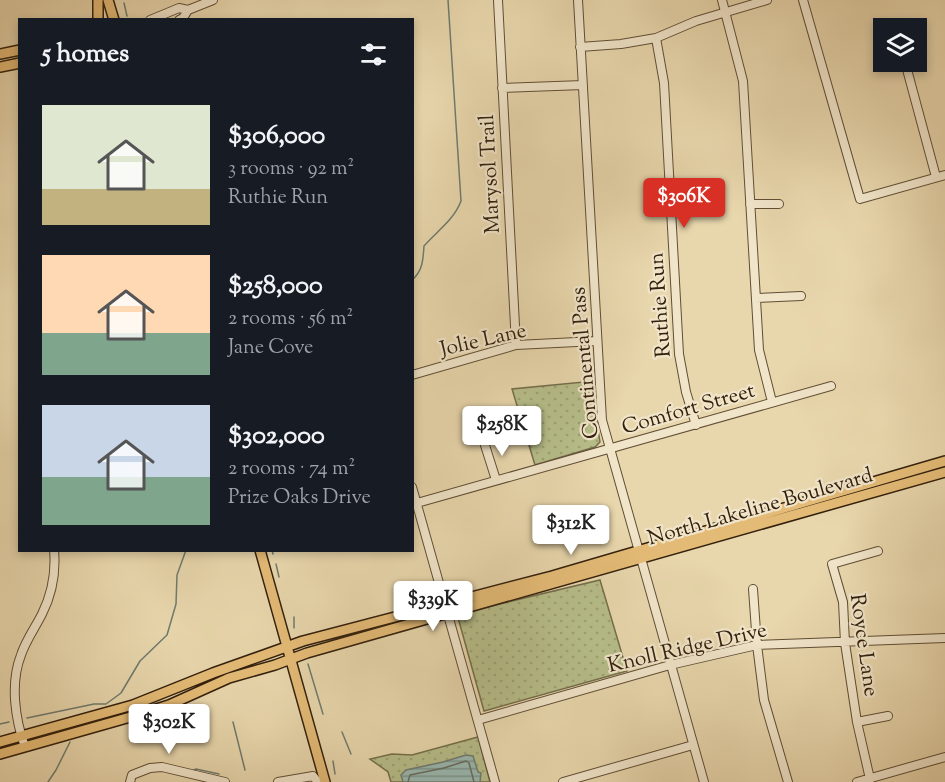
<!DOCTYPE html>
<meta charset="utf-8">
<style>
body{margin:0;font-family:"Sorts Mill Goudy",serif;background:#20242c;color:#f1f3f6;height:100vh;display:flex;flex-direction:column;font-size:22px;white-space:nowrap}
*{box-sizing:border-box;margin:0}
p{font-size:20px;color:#9ea1a6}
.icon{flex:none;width:33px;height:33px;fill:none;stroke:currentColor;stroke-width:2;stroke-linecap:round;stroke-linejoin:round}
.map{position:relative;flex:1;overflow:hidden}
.drawer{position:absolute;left:18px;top:18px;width:396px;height:534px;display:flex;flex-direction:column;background:#171b24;border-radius:0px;box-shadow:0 3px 9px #0003}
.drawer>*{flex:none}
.buttons{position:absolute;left:873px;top:18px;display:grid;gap:12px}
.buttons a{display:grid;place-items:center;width:54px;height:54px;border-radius:0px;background:#171b24;box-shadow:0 3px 9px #0003;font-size:30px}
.price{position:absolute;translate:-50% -51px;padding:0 14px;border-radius:6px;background:#fff;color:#222;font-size:20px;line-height:39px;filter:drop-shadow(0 2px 3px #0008)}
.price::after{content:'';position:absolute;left:50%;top:36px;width:18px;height:14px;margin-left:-9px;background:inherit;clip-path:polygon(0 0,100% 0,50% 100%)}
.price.on{background:#d93025;color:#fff}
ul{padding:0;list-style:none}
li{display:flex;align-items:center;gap:18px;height:150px;padding:0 24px}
li span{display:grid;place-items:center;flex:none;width:168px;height:120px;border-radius:0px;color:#555}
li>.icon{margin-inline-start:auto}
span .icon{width:72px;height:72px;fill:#fffc;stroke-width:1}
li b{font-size:26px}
h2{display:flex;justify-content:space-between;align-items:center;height:72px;padding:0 24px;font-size:26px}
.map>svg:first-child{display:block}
</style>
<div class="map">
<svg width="945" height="782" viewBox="0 0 945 782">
<defs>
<pattern id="park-dots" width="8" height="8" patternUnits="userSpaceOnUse" patternTransform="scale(1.5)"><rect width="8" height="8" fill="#b6bd89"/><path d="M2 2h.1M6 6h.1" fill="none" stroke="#9da275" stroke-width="1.8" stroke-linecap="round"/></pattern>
<pattern id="water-rules" width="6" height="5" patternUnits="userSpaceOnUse" patternTransform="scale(1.5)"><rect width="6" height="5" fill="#98b8b0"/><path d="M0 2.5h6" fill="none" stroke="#7d958e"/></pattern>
</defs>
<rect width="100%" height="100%" fill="#e8d6ac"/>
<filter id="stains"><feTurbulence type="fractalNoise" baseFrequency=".00333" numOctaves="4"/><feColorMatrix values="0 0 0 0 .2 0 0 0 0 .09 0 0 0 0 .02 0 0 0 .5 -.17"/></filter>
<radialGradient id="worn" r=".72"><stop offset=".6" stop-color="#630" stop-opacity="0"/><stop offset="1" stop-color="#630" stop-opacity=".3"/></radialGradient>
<!-- park -->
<path fill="url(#park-dots)" stroke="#746e4b" stroke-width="1.5" d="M594,381V405L600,442L595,447L535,465L512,389Z
M600,580L627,671L484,711L457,614Z
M478,737L490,782H391L388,772L370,759L392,754L412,755Z"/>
<!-- water -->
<path fill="url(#water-rules)" stroke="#6f7b6f" stroke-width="1.5" d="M466,755L473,756L478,772L481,773L480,782H403L401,775L406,770L443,762Z"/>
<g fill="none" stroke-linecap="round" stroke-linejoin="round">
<!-- shore -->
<path stroke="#656c5e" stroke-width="1.5" d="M408,782L410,775L444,768L466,761L469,763L474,782"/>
<!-- stream -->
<path stroke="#6f7b6f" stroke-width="1.5" d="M124,3L127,16
M412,280C423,271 423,259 424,246C437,231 454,220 461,201L448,0
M272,550L273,554
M276,564L279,577
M294,628V617
M308,664L323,714
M27,718L94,704H106L121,693L140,661L167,635L176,604L177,575L186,550
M233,722L245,770
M0,724L9,722
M342,732L351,754
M333,761L335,774
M194,770L196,769L219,774
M48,782L56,770L70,742"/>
<defs>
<path id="minor" d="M498,0L516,345
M578,0L602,420L704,782
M722,0L743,81L759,350L772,402
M803,0L860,199L945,175
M150,20L179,8L188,10L213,0
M179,20L183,18L188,10
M656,38L664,83L679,354L686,392L696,425
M580,47L621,44L656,38L696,21L767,0
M905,62L936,177
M502,88L583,85
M750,204H779
M756,298L801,296
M412,375L516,345L597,341
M484,442L496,480
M412,487L495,782
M417,503L831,386
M753,589L757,645L764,700L788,782
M478,720L670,665L757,645L945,638
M857,722L888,716
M25,747C15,719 10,683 21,655C26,640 35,628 42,614C52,594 56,572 54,550
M870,779L857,722L845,643L843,602L832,564L878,551
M130,782L132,775L150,768L162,767L225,782
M278,782L313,776L318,782
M563,782L693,745
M857,782L945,757"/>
<path id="major" d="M98,0V20
M108,0L114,20
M0,54L20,50
M0,67L20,63
M260,550L325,782
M0,742L133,705L213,673L303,641L552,576L945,461
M0,754L134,716L169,705L229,678L275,665L307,653L945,472"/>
</defs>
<!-- minor casing -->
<use href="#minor" stroke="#604e35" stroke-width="10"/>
<!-- major casing -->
<use href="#major" stroke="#32200d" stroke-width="12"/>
<!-- minor -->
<use href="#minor" stroke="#f0e4c9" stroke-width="8"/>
<!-- major -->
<use href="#major" stroke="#e4bb76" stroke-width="9"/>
</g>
<g text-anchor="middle" stroke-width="4.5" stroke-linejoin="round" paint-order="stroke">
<!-- street labels -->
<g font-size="21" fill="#32200d" stroke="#f0e4c9">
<text transform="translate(489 174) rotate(-93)" y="7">Marysol Trail</text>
<text transform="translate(659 305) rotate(-94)" y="7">Ruthie Run</text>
<text transform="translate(483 339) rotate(-13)" y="7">Jolie Lane</text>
<text transform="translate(584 363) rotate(-95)" y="7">Continental Pass</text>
<text transform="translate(688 408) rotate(-16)" y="7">Comfort Street</text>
<text transform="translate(760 506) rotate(-16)" y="7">North Lakeline Boulevard</text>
<text transform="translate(865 645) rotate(82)" y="7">Royce Lane</text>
<text transform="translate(687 647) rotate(-13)" y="7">Knoll Ridge Drive</text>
</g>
</g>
<rect width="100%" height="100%" filter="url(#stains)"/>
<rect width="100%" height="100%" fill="url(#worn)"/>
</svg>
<div class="buttons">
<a><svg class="icon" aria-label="layers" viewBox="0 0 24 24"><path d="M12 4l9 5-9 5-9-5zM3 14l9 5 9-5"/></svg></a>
</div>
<b class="price on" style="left:684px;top:229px">$306K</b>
<b class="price" style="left:502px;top:457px">$258K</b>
<b class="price" style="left:571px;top:556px">$312K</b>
<b class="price" style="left:433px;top:632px">$339K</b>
<b class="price" style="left:169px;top:755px">$302K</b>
<section class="drawer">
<h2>5 homes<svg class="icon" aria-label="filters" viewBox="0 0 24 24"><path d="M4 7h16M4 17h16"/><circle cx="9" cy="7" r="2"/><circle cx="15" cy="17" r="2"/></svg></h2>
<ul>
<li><span style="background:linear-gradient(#dfe7d0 70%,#c2b280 0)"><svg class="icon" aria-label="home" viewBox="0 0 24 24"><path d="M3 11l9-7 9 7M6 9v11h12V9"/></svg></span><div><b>$306,000</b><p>3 rooms · 92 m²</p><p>Ruthie Run</p></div></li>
<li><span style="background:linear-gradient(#ffd9b3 65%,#7fa58c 0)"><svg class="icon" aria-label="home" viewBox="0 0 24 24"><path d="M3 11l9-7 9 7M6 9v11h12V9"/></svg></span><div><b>$258,000</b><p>2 rooms · 56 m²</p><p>Jane Cove</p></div></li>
<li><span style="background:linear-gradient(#c9d6e8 60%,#7fa58c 0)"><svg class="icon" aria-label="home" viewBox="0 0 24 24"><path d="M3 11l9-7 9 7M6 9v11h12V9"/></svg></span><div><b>$302,000</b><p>2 rooms · 74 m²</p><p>Prize Oaks Drive</p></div></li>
</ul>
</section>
</div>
